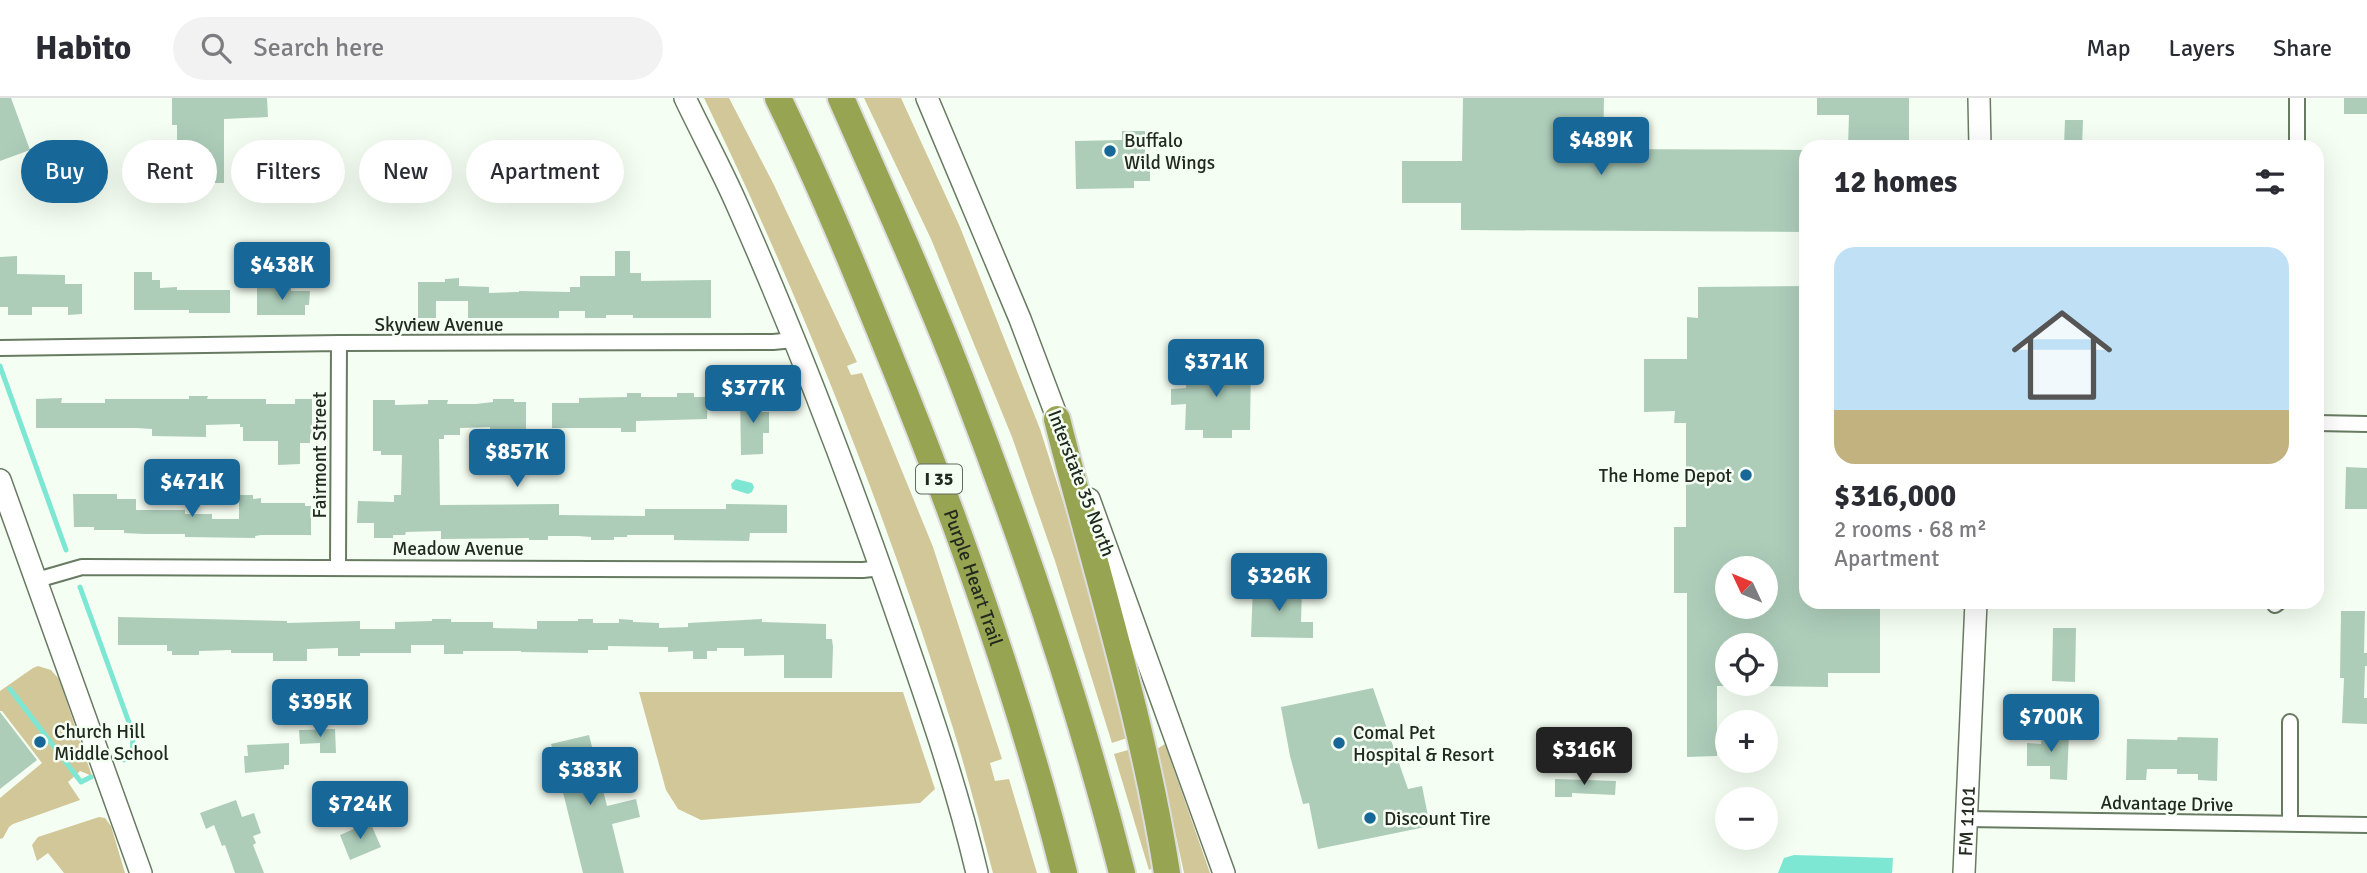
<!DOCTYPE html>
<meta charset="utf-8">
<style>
body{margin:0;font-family:Signika,sans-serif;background:#f2f2f3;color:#2b2b33;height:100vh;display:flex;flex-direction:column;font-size:26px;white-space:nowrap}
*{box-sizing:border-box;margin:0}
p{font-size:23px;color:#7c7c81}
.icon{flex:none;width:38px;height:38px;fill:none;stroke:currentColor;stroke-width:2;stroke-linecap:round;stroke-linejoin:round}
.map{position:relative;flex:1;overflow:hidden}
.sheet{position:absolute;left:1799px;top:42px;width:525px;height:469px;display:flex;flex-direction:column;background:#fff;border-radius:21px;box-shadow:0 7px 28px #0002}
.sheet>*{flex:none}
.guide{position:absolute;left:21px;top:42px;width:665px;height:63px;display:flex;gap:14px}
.needle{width:46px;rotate:314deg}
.controls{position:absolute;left:1715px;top:458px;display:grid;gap:14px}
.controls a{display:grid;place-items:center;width:63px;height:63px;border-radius:50%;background:#fff;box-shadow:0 7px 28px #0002;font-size:35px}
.price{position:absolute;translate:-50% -60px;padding:0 16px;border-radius:7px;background:#176799;color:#fff;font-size:23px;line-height:46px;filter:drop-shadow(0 2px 4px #0008)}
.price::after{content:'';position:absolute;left:50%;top:42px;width:21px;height:16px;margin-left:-10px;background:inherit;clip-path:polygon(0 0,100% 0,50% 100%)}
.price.on{background:#222;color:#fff}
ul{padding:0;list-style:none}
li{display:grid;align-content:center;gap:14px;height:371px;padding:0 35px}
li span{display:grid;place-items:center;height:217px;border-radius:21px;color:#555}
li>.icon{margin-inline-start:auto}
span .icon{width:126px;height:126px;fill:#fffc;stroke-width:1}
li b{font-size:30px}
h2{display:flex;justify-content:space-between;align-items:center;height:84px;padding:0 35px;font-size:30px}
.pill{padding:0 24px;border-radius:32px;background:#fff;box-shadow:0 7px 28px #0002;font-size:24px;line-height:63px}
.pill.on{background:#176799;color:#fff}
header{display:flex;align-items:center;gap:42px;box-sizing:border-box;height:98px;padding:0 35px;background:#fff;border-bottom:2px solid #e1e1e2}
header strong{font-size:33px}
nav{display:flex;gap:38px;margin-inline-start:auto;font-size:24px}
.search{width:490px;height:63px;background:#f2f2f3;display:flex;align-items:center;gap:18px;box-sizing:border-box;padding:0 24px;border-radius:38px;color:#7c7c81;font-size:26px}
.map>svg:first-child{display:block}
</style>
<header>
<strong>Habito</strong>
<div class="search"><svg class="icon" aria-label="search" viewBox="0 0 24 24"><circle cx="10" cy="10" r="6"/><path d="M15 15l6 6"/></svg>Search here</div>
<nav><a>Map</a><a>Layers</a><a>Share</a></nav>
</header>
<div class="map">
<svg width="2367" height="775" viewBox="0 0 2367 775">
<rect width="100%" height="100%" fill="#f5fef2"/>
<!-- green -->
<path fill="#d2c799" d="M704,0H729L774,87L857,264L847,268L851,277L862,275L933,449L1002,661L990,665L995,683L1009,681L1037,775H993C980,726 967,675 952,627C886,415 801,200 704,0Z
M864,0H901L960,129L1040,331L1081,460L1130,639L1112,645L1055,463L1012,339L931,141Z
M38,568L51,572L59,581L92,678L80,673L68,684L80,702L13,726L9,729L3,740L0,741V700L42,665L2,613H0V593L33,570Z
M639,594H903L935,691L920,705L701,722L678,711L666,692Z
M1165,646L1210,775H1184L1157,651Z
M1135,650L1158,766L1149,772L1114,656Z
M99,719L105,720L111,728L125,775H64L48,755L37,763L32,747L38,739Z"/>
<!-- water -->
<path fill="#7ee7d3" d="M736,381L752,385L754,389L752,394L748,396L732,391L731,386Z
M1794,757L1893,760L1892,775H1778L1784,760Z"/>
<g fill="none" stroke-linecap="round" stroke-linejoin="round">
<!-- stream -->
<path stroke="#7ee7d3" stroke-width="5" d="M0,268L66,452
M80,489L132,633C133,644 135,656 124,662
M10,591L81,684L91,679"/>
</g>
<!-- building -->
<path fill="#adcdb9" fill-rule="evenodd" d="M0,0H11L30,52L0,63Z
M172,0H267L268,19L224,21V85H177V27H172Z
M1463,0H1604L1603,51L1806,52V134L1461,132V105H1402V63H1462Z
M1817,0H1909V49H1848L1849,17H1817Z
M2344,0H2367V16H2344Z
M2065,22H2083L2082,49H2064Z
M1122,33H1145V63H1150V83H1134V90L1076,91L1075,43L1122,42Z
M615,153H630V175H641V183L711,182V220H633V217H606V220H585V213H559V220H468V203H436V220H418V184H445V181L459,180V188L489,189V195L519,194V193L570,194V189H580V178H615Z
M17,158V176L65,177V186H82V216L68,217V209H32V217H8V209H0V159Z
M134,174H152V182H160V190L177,189V192H230V215H189V212H134Z
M1806,188V504H1880V575H1828V589L1766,588V548H1727V588H1717V658L1687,659V495H1674V429H1686V325H1674L1675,313L1644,314V261H1687V219L1698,220V189ZM1727,471H1766V509H1727Z
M291,189V193H310L309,207H305V217H257V190Z
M1201,265H1251L1250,332H1232V340H1203V332H1185L1186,306L1171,307V291L1186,290V267H1201Z
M627,295H641V299H677V295H694V299H708L707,321L636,323V334H621V330H552V305H579V300L627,299Z
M189,298H208L207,301H266V306H295V301H312V336H310V345H300V366L278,367V343H243V329H240V326L206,327V339L152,338V331L137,330H36V301L62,300L61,305H105V301H189Z
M740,298H762V314H769V335H763V356L741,357Z
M493,301H514V304H526V339H490V329L460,330V337H444V341H439L440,407L559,406V417L645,418V411H726V406L787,407V435H750L749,443L674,442V437H627V439H614V442H591V439L578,438H548V442H529V440L441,441V433L406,434L405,437H393V440H374V425H357L358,403L394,404V397H401L402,357H381V353H373V302H395V307L428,306V302H448L447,306H476L493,304Z
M2346,369L2367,370V411H2345Z
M73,396H117V401H136V412H185V416H212V421H239V397H253V401L261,400V405H305V408H311V437H261L255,438V440L185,439V436H145L124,435V432H94V429H74Z
M1253,488L1302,489L1301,524H1313V540L1251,539Z
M2341,513H2365L2364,555H2367V568H2365L2364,600H2367V626L2342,625L2344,580H2340Z
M118,519L287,523V525L360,523V531H395V524L432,523V521H451V524H493V530L537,531V523H578V521H593V525H619V521L633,522V524L659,525V530L688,529V525L762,521V524L826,526V541H832L833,549L832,580H784V557L744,558V550H717V553H707V561H693V553L668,554V549L608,548V552H588V555L521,554V553H463V556H444V547H411V555H360V558H338V550L307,551V563H273V555H231V552L199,553V557H172V553H167V547H118Z
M2053,530H2076L2075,584L2052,583Z
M1373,590L1408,691L1422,688L1430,728L1318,751L1309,705L1303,706L1290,658L1281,609Z
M0,614L37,662L0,691Z
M335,631L336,655H320V645L300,646L299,632Z
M2042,634H2069L2067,682L2050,681V668H2027V645L2041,646Z
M589,637L607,708L636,701L640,719L612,726L624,775H583L551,646Z
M2178,639L2218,640L2217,683L2198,682V676H2177V671H2147L2146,682H2126L2127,641L2177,642Z
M289,645V667H284V671L245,675L244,658H248L247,647Z
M1555,681L1616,683L1615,697L1572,695V699H1555Z
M236,702L242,719L254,715L261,735L253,738L256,745L253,747L264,775H235L225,747L222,748L214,727L206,731L200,715Z
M370,724L381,749L350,762L340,737Z"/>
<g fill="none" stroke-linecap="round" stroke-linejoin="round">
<defs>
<path id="minor" d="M2297,49V0
M0,250L339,245L773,244L794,242
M2317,325L2367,326
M338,469L339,245
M37,482L82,469L863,472L881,470
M2275,507L2279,504
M2290,624V726
M1966,721L2367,727"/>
<g id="secondary">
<path d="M685,0C702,36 722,72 738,109C793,233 842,360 887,488C920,583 954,677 977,775"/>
<path d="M927,0L1020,221L1063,335"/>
<path d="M1979,0L1980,49"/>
<path d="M0,382L141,775"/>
<path d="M1089,401L1224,775"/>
<path id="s1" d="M1964,775L1976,504"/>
</g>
<g id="motorway">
<path id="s2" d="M778,0C820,86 856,174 892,263C960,430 1020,600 1064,775"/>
<path d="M841,0C884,98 929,197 967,297C1027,453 1081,613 1122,775"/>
<path d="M1057,321C1095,472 1143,621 1167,775"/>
</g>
</defs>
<!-- minor casing -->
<use href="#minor" stroke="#687b62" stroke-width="18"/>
<!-- secondary casing -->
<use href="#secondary" stroke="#687b62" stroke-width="24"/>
<!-- motorway casing -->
<use href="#motorway" stroke="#dcdddb" stroke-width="30"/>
<!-- minor -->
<use href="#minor" stroke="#fff" stroke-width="14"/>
<!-- secondary -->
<use href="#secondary" stroke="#fff" stroke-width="21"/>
<!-- motorway -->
<use href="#motorway" stroke="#97a451" stroke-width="26"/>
</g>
<!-- markers -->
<g fill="#176799" stroke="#f5fef2" stroke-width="2.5">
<circle cx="1110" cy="53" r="7"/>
<circle cx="1746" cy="377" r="7"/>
<circle cx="40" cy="644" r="7"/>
<circle cx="1339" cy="645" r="7"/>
<circle cx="1370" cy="720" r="7"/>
</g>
<g text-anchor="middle" stroke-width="5" stroke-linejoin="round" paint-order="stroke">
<!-- shield labels -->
<rect fill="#f5fef2" stroke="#616a5e" stroke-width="2" x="916" y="366.5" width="46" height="29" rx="5"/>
<g font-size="18" font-weight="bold" fill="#222a1f">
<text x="939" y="387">I 35</text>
</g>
<!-- poi labels -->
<g font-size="19" fill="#222a1f" stroke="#f5fef2" text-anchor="start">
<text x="1124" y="49">Buffalo<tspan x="1124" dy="22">Wild Wings</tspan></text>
<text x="1732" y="384" text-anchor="end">The Home Depot</text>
<text x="54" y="640">Church Hill<tspan x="54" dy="22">Middle School</tspan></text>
<text x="1353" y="641">Comal Pet<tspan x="1353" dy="22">Hospital &amp; Resort</tspan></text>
<text x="1384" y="727">Discount Tire</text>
</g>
<!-- street labels -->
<g font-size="19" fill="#222a1f" stroke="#f5fef2">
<text x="439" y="233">Skyview Avenue</text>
<text transform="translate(319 357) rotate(-90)" y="7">Fairmont Street</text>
<text transform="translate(1082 385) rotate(69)" y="7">Interstate 35 North</text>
<text x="458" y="457">Meadow Avenue</text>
<text dy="7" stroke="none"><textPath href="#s2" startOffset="518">Purple Heart Trail</textPath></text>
<text transform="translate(2167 705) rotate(1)" y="7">Advantage Drive</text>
<text dy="7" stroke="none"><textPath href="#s1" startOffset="52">FM 1101</textPath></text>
</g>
</g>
</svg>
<div class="controls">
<a><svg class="needle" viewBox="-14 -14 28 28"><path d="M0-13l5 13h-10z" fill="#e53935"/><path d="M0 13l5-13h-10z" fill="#7c7c81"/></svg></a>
<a><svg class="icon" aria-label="locate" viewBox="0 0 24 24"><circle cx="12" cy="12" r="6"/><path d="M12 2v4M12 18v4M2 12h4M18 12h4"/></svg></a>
<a>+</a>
<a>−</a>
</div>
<b class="price" style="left:1601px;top:79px">$489K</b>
<b class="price" style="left:282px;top:204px">$438K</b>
<b class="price" style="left:1216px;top:301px">$371K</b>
<b class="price" style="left:753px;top:327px">$377K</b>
<b class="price" style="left:517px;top:391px">$857K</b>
<b class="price" style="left:192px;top:421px">$471K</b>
<b class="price" style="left:1279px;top:515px">$326K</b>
<b class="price" style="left:320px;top:641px">$395K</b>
<b class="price" style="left:2051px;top:656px">$700K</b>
<b class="price on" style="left:1584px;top:689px">$316K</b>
<b class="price" style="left:590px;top:709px">$383K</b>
<b class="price" style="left:360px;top:743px">$724K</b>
<div class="guide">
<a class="pill on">Buy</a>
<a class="pill">Rent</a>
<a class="pill">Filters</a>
<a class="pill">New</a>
<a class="pill">Apartment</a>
</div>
<section class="sheet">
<h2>12 homes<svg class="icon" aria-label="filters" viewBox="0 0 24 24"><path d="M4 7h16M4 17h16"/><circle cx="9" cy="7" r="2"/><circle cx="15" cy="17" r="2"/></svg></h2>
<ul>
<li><span style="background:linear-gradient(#bfe0f5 75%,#c2b280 0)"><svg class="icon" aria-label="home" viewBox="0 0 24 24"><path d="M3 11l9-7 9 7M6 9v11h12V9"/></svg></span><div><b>$316,000</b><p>2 rooms · 68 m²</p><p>Apartment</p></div></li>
</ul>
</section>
</div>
